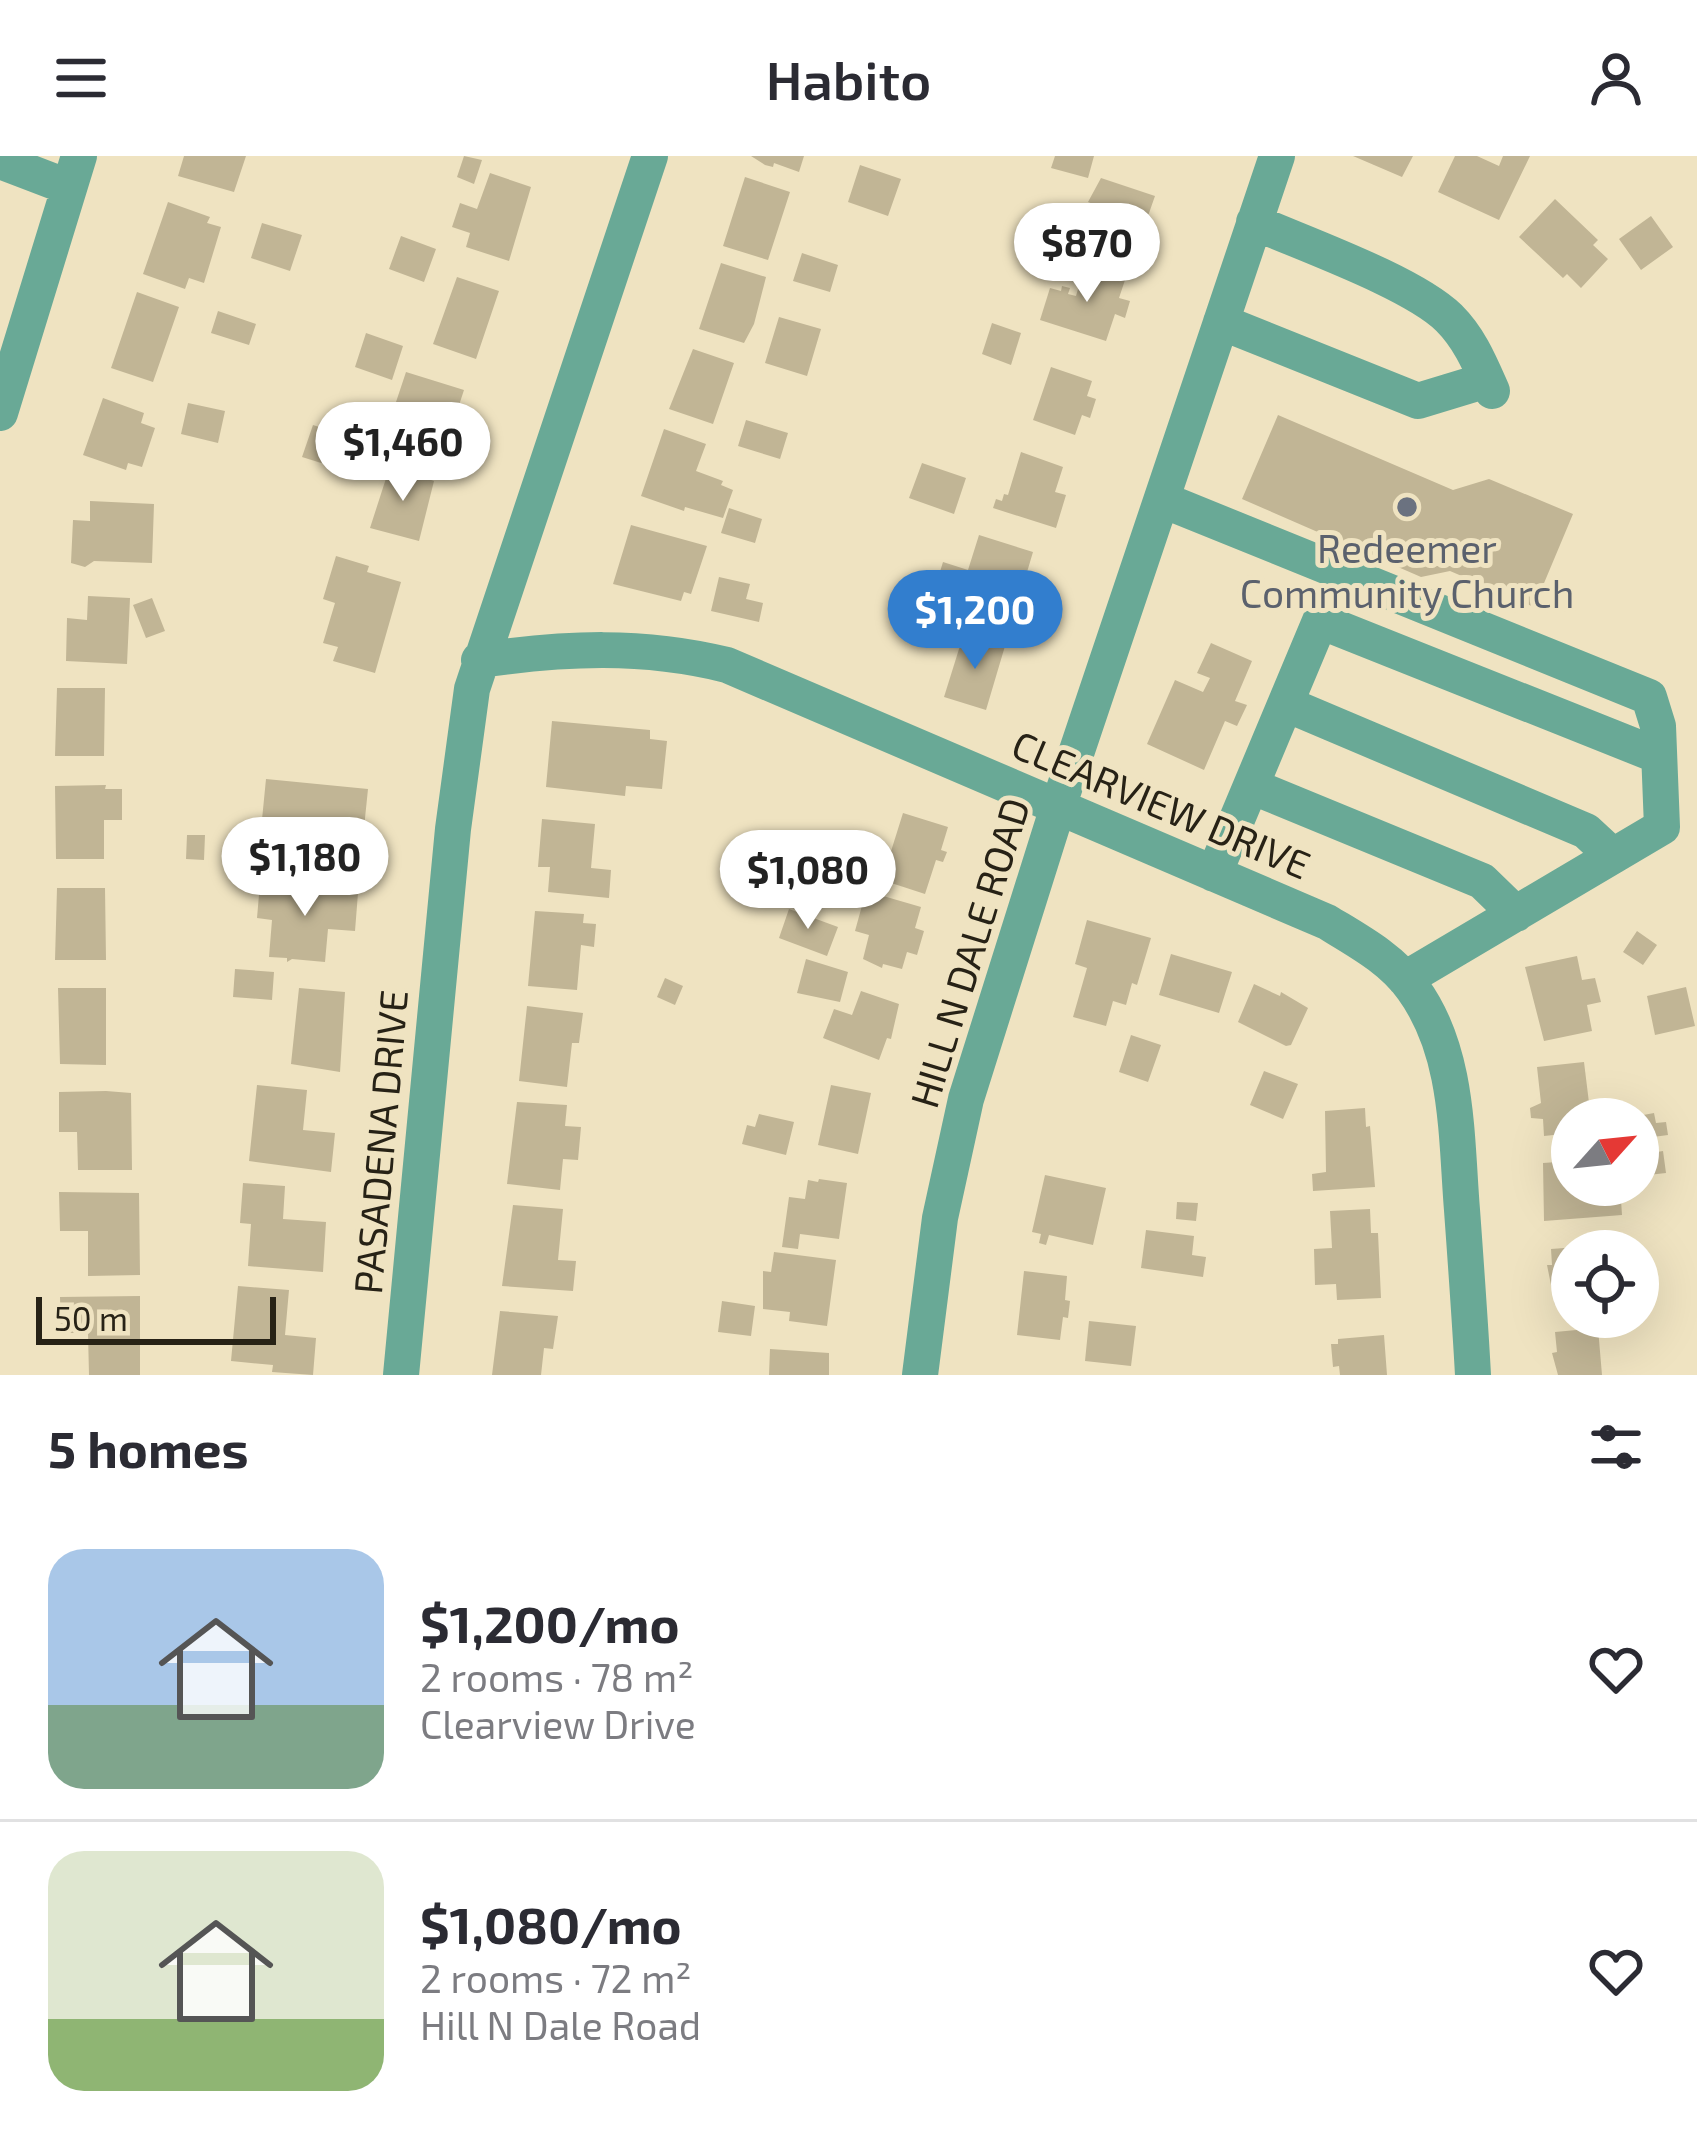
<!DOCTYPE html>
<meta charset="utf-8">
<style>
body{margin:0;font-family:"Exo 2",sans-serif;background:#f2f2f3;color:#2b2b33;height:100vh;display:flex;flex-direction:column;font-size:45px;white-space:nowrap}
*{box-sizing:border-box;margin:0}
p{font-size:39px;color:#7c7c81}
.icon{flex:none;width:66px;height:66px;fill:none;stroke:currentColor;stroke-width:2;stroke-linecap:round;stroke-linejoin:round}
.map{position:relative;height:1219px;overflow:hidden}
.drawer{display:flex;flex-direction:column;background:#fff;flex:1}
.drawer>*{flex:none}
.needle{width:78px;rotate:63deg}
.controls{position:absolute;left:1551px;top:942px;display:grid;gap:24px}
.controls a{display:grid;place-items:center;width:108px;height:108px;border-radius:50%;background:#fff;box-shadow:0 12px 48px #0002;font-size:60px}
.scale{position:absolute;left:36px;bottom:30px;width:240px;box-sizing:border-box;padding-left:12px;border:6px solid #272216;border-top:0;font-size:33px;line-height:42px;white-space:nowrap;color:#272216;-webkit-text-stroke:9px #efe3c1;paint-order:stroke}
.price{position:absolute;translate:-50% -102px;padding:0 27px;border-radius:42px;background:#fff;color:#222;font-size:39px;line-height:78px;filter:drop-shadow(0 3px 6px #0008)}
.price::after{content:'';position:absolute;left:50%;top:72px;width:36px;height:27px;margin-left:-18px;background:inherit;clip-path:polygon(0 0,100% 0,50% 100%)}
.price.current{background:#327ece;color:#fff}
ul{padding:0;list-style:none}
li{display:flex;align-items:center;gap:36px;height:300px;padding:0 48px}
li+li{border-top:3px solid #e1e1e2}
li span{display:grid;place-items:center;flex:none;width:336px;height:240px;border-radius:36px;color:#555}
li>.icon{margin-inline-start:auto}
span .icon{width:144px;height:144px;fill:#fffc;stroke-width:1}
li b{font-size:51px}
h2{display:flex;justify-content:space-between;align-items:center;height:144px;padding:0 48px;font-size:51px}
header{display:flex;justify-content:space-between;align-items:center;height:156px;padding:0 48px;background:#fff;font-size:54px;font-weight:600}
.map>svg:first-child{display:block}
</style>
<header><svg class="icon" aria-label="menu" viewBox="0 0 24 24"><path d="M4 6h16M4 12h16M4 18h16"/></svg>Habito<svg class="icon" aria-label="person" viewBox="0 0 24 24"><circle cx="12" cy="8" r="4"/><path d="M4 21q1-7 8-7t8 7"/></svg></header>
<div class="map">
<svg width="1697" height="1219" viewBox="0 0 1697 1219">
<rect width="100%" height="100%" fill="#efe3c1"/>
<!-- building -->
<path fill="#c1b595" d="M184,0H246L234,36L178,20Z
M464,0L482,4L474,28L457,21Z
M751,0H804L799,16L774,7L773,11L765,9Z
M1055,0H1094L1088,22L1051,12Z
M1353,0H1413L1402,21Z
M1455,0H1477L1499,10L1503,0H1530L1499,64L1438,36Z
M860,9L901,23L888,60L848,46Z
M490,17L531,31L509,105L466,91L470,77L452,71L460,47L477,53Z
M745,21L790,36L768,104L723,90Z
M1101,22L1155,40L1136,94L1084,76L1093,48L1088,46Z
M1555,43L1598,84L1593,89L1608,103L1581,132L1567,118L1563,122L1519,81Z
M168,46L210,61L207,67L221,71L204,127L189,122L185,133L143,118Z
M1651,60L1673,91L1641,114L1619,83Z
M262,67L302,79L290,115L251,102Z
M1029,75L1067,86L1059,114L1021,102Z
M401,80L436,93L424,126L389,113Z
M802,97L838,109L830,136L793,125Z
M721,107L766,121L754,168L744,187L699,173Z
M1085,111L1125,124L1119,142L1130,145L1125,162L1115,158L1106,185L1040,164L1050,132L1061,135L1062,130L1070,132L1068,138L1076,140L1080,126L1074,125L1077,115L1083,116Z
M457,121L499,135L476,203L433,188Z
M137,136L179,151L153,226L111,212Z
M218,155L256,168L249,189L211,177Z
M779,161L821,173L807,220L765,207Z
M992,167L1021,177L1011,209L982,198Z
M366,177L403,190L392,224L355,211Z
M693,193L734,207L713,268L669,253Z
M1051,211L1092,225L1087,240L1096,243L1090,262L1082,259L1075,279L1033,264Z
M406,216L464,234L442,301L366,277L376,246L394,252Z
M103,242L144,257L141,267L155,272L142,311L128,307L126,314L83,299Z
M188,247L225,255L218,287L181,278Z
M1278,259L1453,334L1489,323L1573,358L1534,451L1450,415L1421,421L1242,343Z
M746,264L788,277L780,303L738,290Z
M313,269L344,279L334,311L302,301Z
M664,273L706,288L696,315L723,325L721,329L733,334L723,362L685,351L684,355L641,340Z
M1021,296L1063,311L1055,336L1066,339L1056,372L993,352L996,343L1002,345L1004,338L1008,339Z
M922,307L966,322L954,358L909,342Z
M390,310L434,325L419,385L370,372Z
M90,345L154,348L152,407L94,405L85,411L71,407L73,364L90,365Z
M729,352L762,363L755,387L721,377Z
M631,369L707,390L691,438L684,436L681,445L613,428Z
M979,379L1033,396L1019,443L991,434L983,459L947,447L950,440L934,435L943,406L968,414Z
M336,400L369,410L367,416L401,426L375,517L333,505L338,491L323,487L335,447L323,443Z
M719,421L750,428L746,443L763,447L759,466L711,455Z
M88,440L130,442L127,508L66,505L67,462L87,464Z
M152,442L165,475L146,482L133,449Z
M964,477L1005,490L986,554L944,541Z
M1211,487L1252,505L1235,545L1247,549L1237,570L1225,565L1204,614L1147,588L1175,524L1203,536L1210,522L1197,517Z
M57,532H105L104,600H55Z
M552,565L650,574V583L667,585L662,633L626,630L625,640L546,631Z
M266,623L368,633L364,672L326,668L322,711L258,704Z
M106,629L105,633H122V664H104V703H56L55,630Z
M903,657L948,671L941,694L947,696L943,706L936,704L925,738L882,724Z
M542,663L595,668L591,712L611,714L609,742L548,736L550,711H538Z
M187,679H205L204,704L186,703Z
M260,727L358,737L355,775L328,773L325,806L292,803L287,806V802L269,801L272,764L257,762Z
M57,732H105L106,804H55Z
M866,735L921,751L915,772L924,775L917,799L907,796L902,813L883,808L882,812L863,803L869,779L855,775Z
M789,753L838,771L827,800L779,782Z
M535,755L584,758L583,767L596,768L594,791L581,789L577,834L528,830Z
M1087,764L1151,782L1137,829L1132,827L1126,849L1113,845L1106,870L1073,861L1087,812L1075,808Z
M1637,775L1657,789L1643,809L1623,796Z
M1171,798L1232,816L1219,857L1159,839Z
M1577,800L1582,824L1595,822L1601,846L1587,849L1592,875L1544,885L1525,811Z
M806,803L848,816L840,846L797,837Z
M235,813L274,816L272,844L233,841Z
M665,822L683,830L675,849L657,841Z
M1254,828L1280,840L1281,836L1308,852L1291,889L1286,890L1238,866Z
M1686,831L1695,870L1655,879L1647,840Z
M58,832H106V909L60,908Z
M299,832L345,836L340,916L291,908Z
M861,835L899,848L891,883L887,882L879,904L823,882L834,853L852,859Z
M527,850L583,857L579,887H572L567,931L519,925Z
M1131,879L1161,889L1148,926L1119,916Z
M1584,906L1591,963H1572V977L1544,980L1543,963L1531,962L1530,952L1541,947L1537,911Z
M1264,915L1298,928L1283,963L1250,949Z
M257,929L307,934L303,974L335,977L331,1016L249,1005Z
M831,929L871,937L858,998L818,989Z
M106,935L131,937L132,1014H78L77,976H59V936Z
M517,946L567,949L565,970L581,971L578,1004L563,1003L560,1034L507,1028Z
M1365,952L1366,971L1370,970L1375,1031L1313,1035L1312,1018L1326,1016L1325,955Z
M1654,957L1656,967L1666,966L1668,979L1638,983V960Z
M759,958L794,966L786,999L742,988L747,969L755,971Z
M1663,995L1666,1017L1648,1019L1647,1015H1640L1639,1008L1646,1007L1645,998Z
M1572,1005V1029H1620L1622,1059L1544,1065L1543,1007Z
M1045,1019L1106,1032L1093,1089L1049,1079L1046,1089L1039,1087L1041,1078L1032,1076Z
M819,1023L847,1027L839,1083L800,1078L798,1093L782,1091L789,1041L805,1043L808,1024L818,1026Z
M243,1027L285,1030L283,1063L326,1066L323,1116L248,1110L251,1068L240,1067Z
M59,1036L139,1037L140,1119L88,1120V1075H60Z
M1177,1046L1198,1047L1196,1065L1176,1063Z
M513,1049L563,1053L558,1104L576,1105L573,1135L502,1130Z
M1370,1053L1371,1077H1378L1381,1142L1337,1144L1336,1128L1315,1129L1314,1093L1332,1092L1330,1055Z
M1146,1074L1194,1080L1192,1099L1206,1101L1203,1121L1141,1112Z
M1591,1090L1592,1095H1572V1147L1555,1149L1547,1109H1552L1551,1093Z
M774,1096L836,1104L827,1170L789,1165L790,1156L763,1153V1115L771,1116Z
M1024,1115L1067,1120L1065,1144L1070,1145L1068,1162L1063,1161L1060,1184L1017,1179Z
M238,1130L289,1134L285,1179L316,1182L313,1219L272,1216L273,1209L231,1205Z
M140,1140V1219H89L88,1177H61L60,1141Z
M722,1145L755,1150L751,1180L718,1176Z
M500,1155L558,1160L553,1193L544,1192L541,1219H492Z
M1089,1165L1136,1170L1131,1210L1085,1205Z
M1598,1172L1602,1219H1558L1552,1197L1557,1196L1555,1176Z
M1384,1179L1387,1219H1340L1339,1210L1333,1211L1331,1188H1338V1183Z
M770,1193L829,1197V1219H769Z"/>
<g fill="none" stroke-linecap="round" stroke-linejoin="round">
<!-- minor -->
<path stroke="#69a996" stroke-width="36" d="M0,5L68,31
M1254,66C1304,88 1412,126 1449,162C1470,183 1480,208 1492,235
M1221,166L1418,245L1487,224
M0,257L79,0
M1163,344L1649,541L1658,570L1662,671L1405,823
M1320,465L1659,600
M479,504C565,492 642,488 727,509L1327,766C1358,785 1392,803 1413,833C1459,896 1456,980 1462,1054C1466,1109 1470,1164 1473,1219
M1286,548L1586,675L1613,700
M1251,630L1482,725L1516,758
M1214,718L1328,446
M401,1219L453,673L472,533L650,0
M920,1219L940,1062L966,943L1058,651L1277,0"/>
</g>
<!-- markers -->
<circle fill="#6b7280" stroke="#efe3c1" stroke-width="4.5" cx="1407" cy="351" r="12"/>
<g text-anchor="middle" stroke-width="10" stroke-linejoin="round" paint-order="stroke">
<!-- worship labels -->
<g font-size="39" fill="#5b616d" stroke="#efe3c1">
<text x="1407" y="407">Redeemer<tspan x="1407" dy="45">Community Church</tspan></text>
</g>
<!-- street labels -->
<g font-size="39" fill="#272216" stroke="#efe3c1">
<text transform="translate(1161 649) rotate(23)" y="14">CLEARVIEW DRIVE</text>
<text transform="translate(970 797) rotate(-73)" y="14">HILL N DALE ROAD</text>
<text transform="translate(381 986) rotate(-85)" y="14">PASADENA DRIVE</text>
</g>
</g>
</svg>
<div class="controls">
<a><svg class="needle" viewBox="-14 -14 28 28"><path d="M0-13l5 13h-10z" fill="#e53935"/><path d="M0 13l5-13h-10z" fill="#7c7c81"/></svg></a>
<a><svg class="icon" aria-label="locate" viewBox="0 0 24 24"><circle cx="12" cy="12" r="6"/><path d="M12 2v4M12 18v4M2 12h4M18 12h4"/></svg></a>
</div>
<div class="scale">50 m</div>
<b class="price" style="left:1087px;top:149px">$870</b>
<b class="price" style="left:403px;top:348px">$1,460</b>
<b class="price current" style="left:975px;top:516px">$1,200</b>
<b class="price" style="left:305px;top:763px">$1,180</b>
<b class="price" style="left:808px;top:776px">$1,080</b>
</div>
<section class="drawer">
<h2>5 homes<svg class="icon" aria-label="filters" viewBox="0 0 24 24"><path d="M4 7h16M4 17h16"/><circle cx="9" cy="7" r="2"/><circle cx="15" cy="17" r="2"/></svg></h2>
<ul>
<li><span style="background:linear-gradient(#a9c7e8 65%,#7fa58c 0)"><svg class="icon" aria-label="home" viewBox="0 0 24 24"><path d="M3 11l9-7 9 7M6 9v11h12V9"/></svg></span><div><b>$1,200/mo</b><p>2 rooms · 78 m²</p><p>Clearview Drive</p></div><svg class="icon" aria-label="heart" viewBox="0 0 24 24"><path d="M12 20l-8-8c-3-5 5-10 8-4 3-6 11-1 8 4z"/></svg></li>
<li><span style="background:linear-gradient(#dfe7d0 70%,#8fb573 0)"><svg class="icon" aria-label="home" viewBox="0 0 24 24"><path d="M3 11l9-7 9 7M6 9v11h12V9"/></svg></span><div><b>$1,080/mo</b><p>2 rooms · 72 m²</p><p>Hill N Dale Road</p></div><svg class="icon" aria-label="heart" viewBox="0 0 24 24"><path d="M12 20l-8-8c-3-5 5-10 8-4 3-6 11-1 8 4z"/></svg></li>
</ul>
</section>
